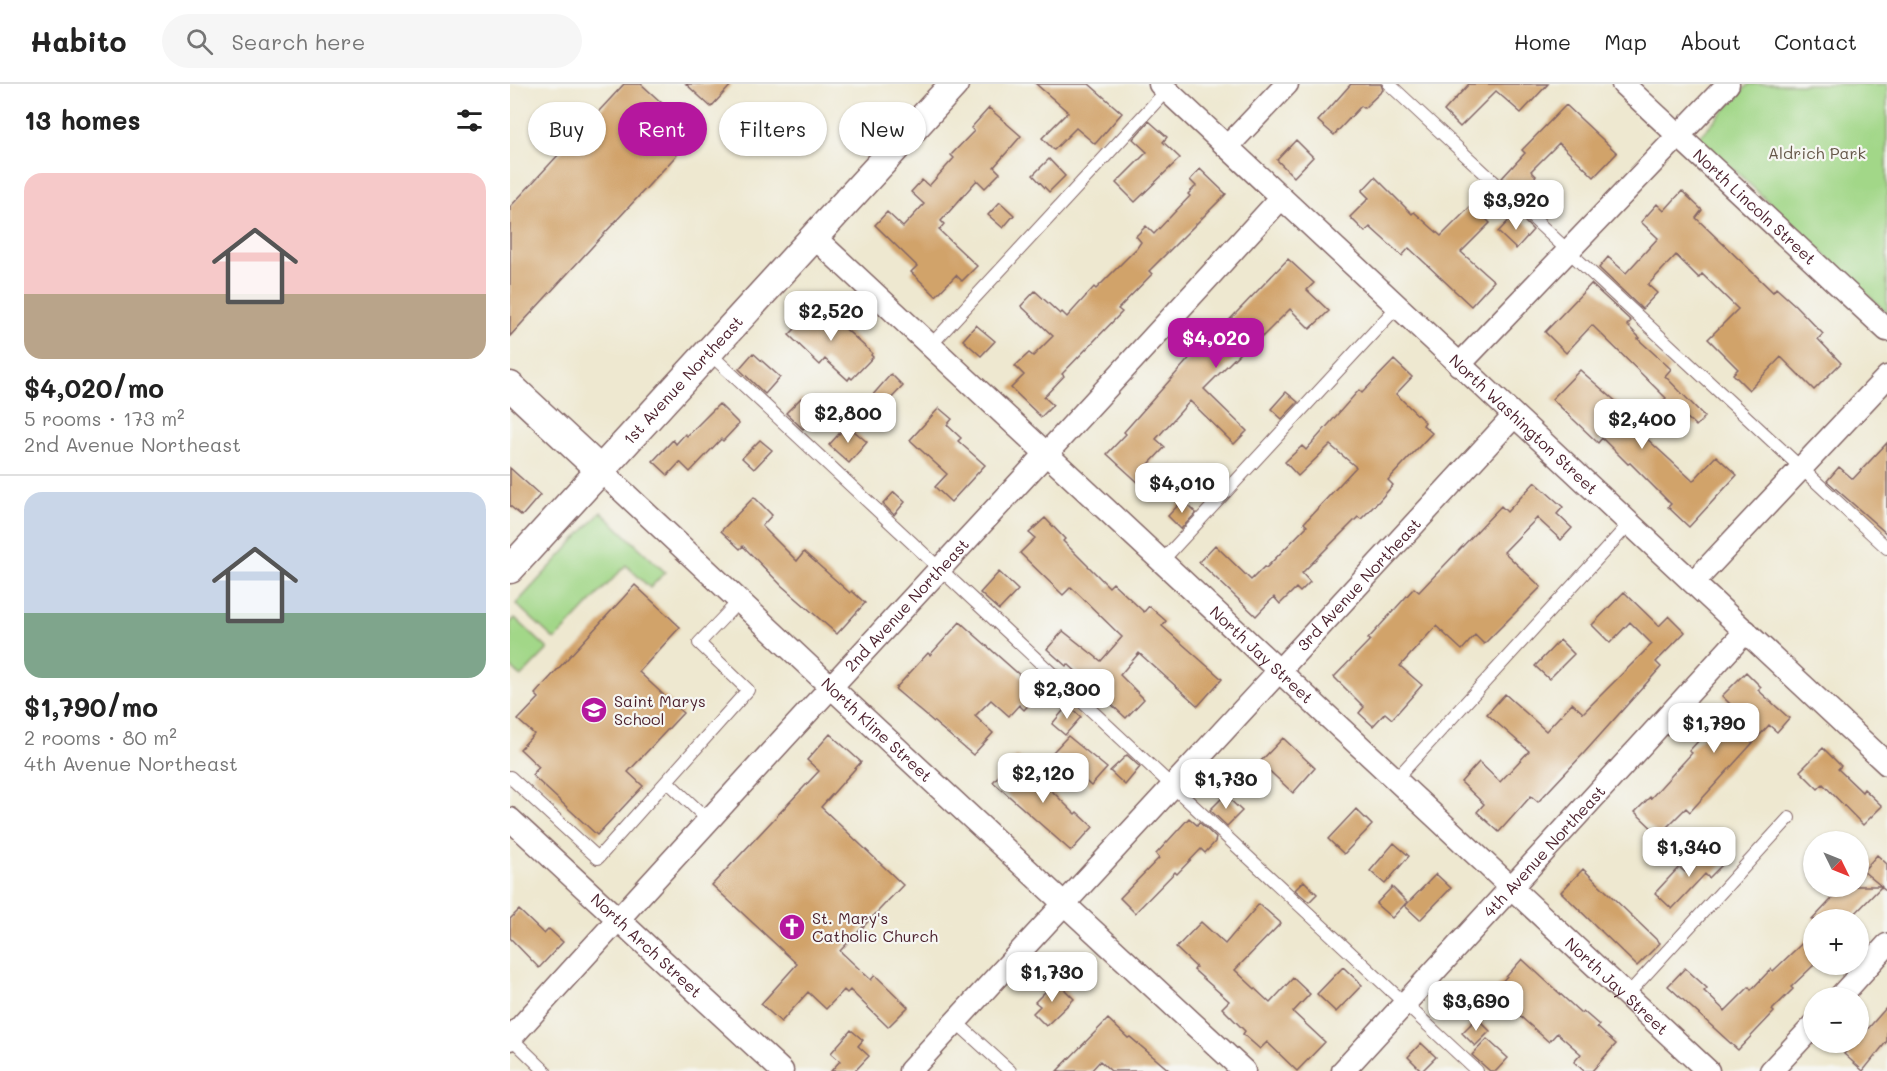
<!DOCTYPE html>
<meta charset="utf-8">
<style>
body{margin:0;font-family:Mali,sans-serif;background:#f6f6f6;color:#222;height:100vh;display:flex;flex-direction:column;font-size:22px;white-space:nowrap}
*{box-sizing:border-box;margin:0}
p{font-size:20px;color:#767676}
.icon{flex:none;width:33px;height:33px;fill:none;stroke:currentColor;stroke-width:2;stroke-linecap:round;stroke-linejoin:round}
.map{position:relative;flex:1;overflow:hidden}
.sheet{display:flex;flex-direction:column;background:#fff;width:510px}
.sheet>*{flex:none}
.top-card{position:absolute;left:18px;top:18px;width:570px;height:54px;display:flex;gap:12px}
.needle{width:39px;rotate:133deg}
.buttons{position:absolute;left:1293px;top:747px;display:grid;gap:12px}
.buttons a{display:grid;place-items:center;width:66px;height:66px;border-radius:50%;background:#fff;box-shadow:0 2px 4px #0004;font-size:30px}
.price{position:absolute;translate:-50% -51px;padding:0 14px;border-radius:12px;background:#fff;color:#222;font-size:20px;line-height:39px;filter:drop-shadow(0 2px 3px #0008)}
.price::after{content:'';position:absolute;left:50%;top:36px;width:18px;height:14px;margin-left:-9px;background:inherit;clip-path:polygon(0 0,100% 0,50% 100%)}
.price.current{background:#b5179e;color:#fff}
ul{padding:0;list-style:none}
li{display:grid;align-content:center;gap:12px;height:318px;padding:0 24px}
li+li{border-top:2px solid #e0e0e0}
li span{display:grid;place-items:center;height:186px;border-radius:18px;color:#555}
li>.icon{margin-inline-start:auto}
span .icon{width:108px;height:108px;fill:#fffc;stroke-width:1}
li b{font-size:26px}
h2{display:flex;justify-content:space-between;align-items:center;height:72px;padding:0 24px;font-size:26px}
.chip{padding:0 21px;border-radius:27px;background:#fff;box-shadow:0 2px 4px #0004;font-size:21px;line-height:54px}
.chip.current{background:#b5179e;color:#fff}
header{display:flex;align-items:center;gap:36px;box-sizing:border-box;height:84px;padding:0 30px;background:#fff;border-bottom:2px solid #e0e0e0}
header strong{font-size:28px}
nav{display:flex;gap:33px;margin-inline-start:auto;font-size:21px}
.search{width:420px;height:54px;background:#f6f6f6;display:flex;align-items:center;gap:15px;box-sizing:border-box;padding:0 21px;border-radius:33px;color:#767676;font-size:22px}
main{display:flex;flex:1;min-height:0}
.map>svg:first-child{display:block}
</style>
<header>
<strong>Habito</strong>
<div class="search"><svg class="icon" aria-label="search" viewBox="0 0 24 24"><circle cx="10" cy="10" r="6"/><path d="M15 15l6 6"/></svg>Search here</div>
<nav><a>Home</a><a>Map</a><a>About</a><a>Contact</a></nav>
</header>
<main>
<section class="sheet">
<h2>13 homes<svg class="icon" aria-label="filters" viewBox="0 0 24 24"><path d="M4 7h16M4 17h16"/><circle cx="9" cy="7" r="2"/><circle cx="15" cy="17" r="2"/></svg></h2>
<ul>
<li><span style="background:linear-gradient(#f6c9c9 65%,#b9a48a 0)"><svg class="icon" aria-label="home" viewBox="0 0 24 24"><path d="M3 11l9-7 9 7M6 9v11h12V9"/></svg></span><div><b>$4,020/mo</b><p>5 rooms · 173 m²</p><p>2nd Avenue Northeast</p></div></li>
<li><span style="background:linear-gradient(#c9d6e8 65%,#7fa58c 0)"><svg class="icon" aria-label="home" viewBox="0 0 24 24"><path d="M3 11l9-7 9 7M6 9v11h12V9"/></svg></span><div><b>$1,790/mo</b><p>2 rooms · 80 m²</p><p>4th Avenue Northeast</p></div></li>
</ul>
</section>
<div class="map">
<svg width="1377" height="987" viewBox="0 0 1377 987">
<rect width="100%" height="100%" fill="#f6f6f2"/>
<filter id="ink" filterUnits="userSpaceOnUse"><feTurbulence type="fractalNoise" baseFrequency=".0167" numOctaves="2"/><feDisplacementMap in="SourceGraphic" scale="12" xChannelSelector="R" yChannelSelector="G"/><feConvolveMatrix kernelMatrix="1 2 1 2 8 2 1 2 1" color-interpolation-filters="sRGB"/></filter>
<filter id="wash" filterUnits="userSpaceOnUse"><feTurbulence type="fractalNoise" baseFrequency=".008" numOctaves="4" result="noise"/><feDisplacementMap in="SourceGraphic" scale="24" xChannelSelector="R" yChannelSelector="G"/><feGaussianBlur stdDeviation="1.35" result="paint"/><feColorMatrix in="noise" values="0 0 0 0 0 0 0 0 0 0 0 0 0 0 0 0 0 1.4 0 .05"/><feComposite in="paint" operator="in"/></filter>
<g filter="url(#wash)">
<rect width="100%" height="100%" fill="#eee8d0"/>
<!-- green -->
<path fill="#a2d788" stroke="#767b5a" stroke-width="1.5" d="M1239,0H1377V229L1189,53Z
M91,428L155,488L140,504L116,481L45,556L6,520Z
M5,534L38,565L11,593L0,582V539Z"/>
<g id="blocks">
<!-- building -->
<path fill="#d1a36b" d="M114,0H131L186,50L0,252V123Z
M176,0H222L201,23Z
M526,0H579L612,29L585,60L566,44L544,66L532,54L558,28Z
M841,0H871L873,6L854,24L851,22L824,51L808,37Z
M959,0H1038L1011,29L986,7L950,43L934,27Z
M1056,21L1107,69L1084,93L1049,59L1021,87L1026,92L1020,99L1045,123L1035,134L992,94L1015,69L1012,66Z
M479,24L511,52L484,83L490,89L475,104L467,96L431,137L434,140L429,146L467,182L452,197L446,191L426,212L401,188L407,182L365,141L377,128L393,143L414,120L401,108L412,96L419,102L444,74L441,71L464,47L461,44Z
M639,37L657,53L653,58L670,74L625,118L606,99L637,68L623,55Z
M786,56L803,73L784,93L767,76Z
M539,75L555,92L539,108L523,91Z
M690,85L716,110L639,187L642,190L608,225L612,228L552,290L554,292L534,313L543,321L531,333L501,304L514,291L505,282L519,269L523,272L543,252L511,222L525,207L550,230L552,228L557,233L584,203L586,205L627,164L631,158L626,152L636,142L644,150L680,112L678,110L686,102L680,96Z
M865,93L902,130L904,128L931,152L962,121L980,139L951,168L984,197L961,222L899,164L892,172L860,143L855,148L840,133L859,114L852,107Z
M1172,107L1192,126L1186,134L1263,208L1266,204L1285,221L1313,250L1308,255L1331,279L1304,306L1271,273L1239,306L1223,290L1228,285L1198,255L1228,225L1192,190L1189,194L1166,171L1138,201L1147,209L1132,225L1089,184L1098,173L1116,189L1148,154L1131,138L1147,120L1154,127Z
M490,118L504,131L493,144L478,131Z
M1006,129L1023,146L1006,165L988,148Z
M778,175L804,199L797,206L819,227L800,245L780,225L746,259L743,256L694,305L737,347L724,360L680,317L646,355L655,363L638,381L644,386L631,401L597,370L616,350L614,348L684,269L681,267L699,249L703,253Z
M1081,200L1121,237L1117,241L1130,254L1128,255L1161,285L1155,292L1195,333L1186,342L1175,332L1169,338L1151,319L1156,314L1082,241L1056,269L1035,248Z
M312,218L331,236L328,238L362,269L361,271L363,273L342,295L340,293L338,296L315,275L310,281L279,251Z
M466,241L485,257L471,272L453,256Z
M243,269L270,293L255,310L229,285Z
M884,276L902,293L886,310L915,338L913,341L922,349L878,396L883,401L869,417L851,435L848,433L792,489L800,498L790,508L786,504L770,520L764,513L746,532L689,478L705,461L741,496L754,483L756,484L797,442L794,439L846,383L820,361L788,392L775,378L792,362L796,366L849,306L852,309Z
M1070,286L1117,327L1112,332L1183,397L1206,372L1227,391L1179,443L1158,423L1161,420L1120,379L1118,380L1092,354L1088,359L1042,315Z
M381,290L393,302L372,324L361,313Z
M776,308L788,318L772,335L761,325Z
M291,314L307,330L293,345L276,329Z
M209,320L229,340L213,357L211,355L180,388L170,378L158,391L143,377L163,356L166,360L175,350L177,352Z
M429,324L442,335L437,341L451,354L448,357L475,381L441,418L425,403L437,390L400,356Z
M337,341L357,358L339,379L319,361Z
M250,356L262,366L244,385L232,374Z
M1377,359V450L1317,397L1329,383L1343,395Z
M0,384L30,411L12,432L0,422Z
M682,391L696,405L685,416L671,402Z
M1025,398L1053,423L1047,430L1062,444L1051,456L1027,434L994,468L1031,503L974,560L965,551L952,566L926,542L890,582L912,601L882,635L875,629L863,642L849,629L854,623L824,593L860,556L858,555L904,504L909,508L991,422L997,428Z
M384,408L395,418L384,431L373,420Z
M244,413L262,431L252,442L287,477L294,468L340,509L342,507L355,519L327,550L272,502L233,462L230,465L211,447Z
M673,416L686,429L671,445L658,432Z
M535,434L555,455L553,457L599,503L603,499L634,528L639,522L656,537L652,542L712,595L688,622L629,569L610,591L634,615L616,634L558,580L556,582L537,565L553,547L591,577L612,553L561,503L553,511L510,469L525,454L519,449Z
M489,488L508,506L489,526L470,509Z
M125,501L170,543L129,588L173,629L118,688L133,702L87,751L22,691L29,683L10,665L24,650L8,636L29,614L25,610Z
M1114,508L1149,542L1159,532L1175,548L1146,578L1151,583L1074,669L1028,718L1021,712L989,748L967,728L974,720L951,698L969,678L990,698L1019,667L977,630L995,610L1036,647L1062,619L1073,629L1142,560L1120,538L1100,559L1082,541Z
M450,538L530,609L514,626L509,621L499,632L481,616L465,632L483,649L463,671L385,605L418,569L420,571Z
M1050,556L1064,570L1039,595L1025,582Z
M1236,588L1251,603L1248,606L1279,634L1267,648L1259,641L1180,728L1176,724L1149,751L1125,728L1140,713L1141,714L1182,669L1179,667L1192,653L1227,627L1212,612Z
M558,621L571,633L555,651L542,640Z
M320,650L351,678L311,723L393,801L330,867L361,896L365,891L398,923L378,943L340,906L337,909L334,906L316,925L298,908L271,938L251,920L287,880L202,801L309,687L297,676Z
M558,652L597,684L581,702L543,668Z
M773,654L805,684L783,709L750,678Z
M1313,664L1331,682L1328,685L1352,708L1354,705L1372,722L1353,741L1313,700L1308,705L1290,687Z
M617,671L630,683L615,701L600,687Z
M507,672L565,730L567,728L583,743L561,767L483,698Z
M715,711L732,727L717,742L700,726Z
M846,725L862,741L834,770L818,755Z
M679,734L687,741L689,738L706,754L705,758L695,769L691,765L667,790L665,788L625,829L610,814L649,774L646,770Z
M884,759L899,772L875,800L860,787Z
M1199,762L1215,778L1199,794L1195,790L1162,825L1145,809L1169,783L1175,788Z
M1367,771L1377,780V808L1371,803L1339,836H1302L1334,802H1371L1353,787Z
M1073,785L1150,859L1127,882L1051,808Z
M926,790L941,804L910,836L895,822Z
M794,797L807,810L799,818L785,806Z
M882,803L897,818L882,834L866,820Z
M749,820L771,839L725,886L760,919L783,894L800,910L783,928L815,958L787,987L757,958L750,965L733,950L735,947L712,924L719,917L684,886L686,883L666,864L691,838L715,860Z
M9,826L34,850L39,845L53,858L29,884L0,854V835Z
M1304,848V881L1281,903L1283,905L1262,926L1264,928L1228,966L1158,902L1175,884L1197,904L1194,907L1215,927L1239,903L1241,906L1261,885L1263,887Z
M1012,875L1071,929L1073,927L1089,941L1087,943L1106,960L1082,987H1074L1064,978L1071,970L1047,949L1039,958L983,908Z
M833,883L852,901L826,928L807,910Z
M546,897L564,915L536,942L523,929L530,922L525,918Z
M1377,923V957L1353,987L1334,970L1344,958H1348V956Z
M967,934L980,947L965,962L952,949Z
M598,935L618,954L620,953L660,987H601L590,977L581,987H547Z
M341,946L353,956L348,962L359,972L345,987H321L330,977L321,969Z
M977,955L998,974L986,987H980L962,971Z
M911,959L926,973L912,987L898,973Z"/>
</g>
</g>
<g filter="url(#ink)">
<use href="#blocks" fill-opacity="0" stroke="#836565" stroke-width="1.5"/>
<g fill="none" stroke-linecap="round" stroke-linejoin="round">
<defs>
<path id="service" d="M879,0L1377,464
M420,262L657,6
M198,268L967,987
M651,478L887,223
M0,693L88,774L238,606L189,559L229,517
M886,695L1120,439
M157,697L198,736
M1117,911L1279,734
M445,937L500,987
M0,953L35,987"/>
<g id="minor">
<path id="s1" d="M650,0L1377,680"/>
<path id="s2" d="M1113,0L1377,246"/>
<path d="M717,63L777,0"/>
<path id="s3" d="M304,153L1198,987"/>
<path d="M949,281L1218,0"/>
<path id="s4" d="M91,387L321,603L734,987"/>
<path d="M1184,498L1377,293"/>
<path id="s5" d="M0,735L272,987"/>
<path d="M1329,914L1377,861"/>
<path id="s6" d="M0,955C254,672 515,395 771,114"/>
<path id="s7" d="M400,987L1004,332"/>
<path id="s8" d="M833,987L1236,547"/>
<path d="M1261,987L1304,941"/>
</g>
<g id="tertiary">
<path d="M0,302L91,387"/>
<path id="s9" d="M0,485L444,0"/>
</g>
</defs>
<!-- service casing -->
<use href="#service" stroke="#836565" stroke-width="14"/>
<!-- minor casing -->
<use href="#minor" stroke="#836565" stroke-width="25"/>
<!-- tertiary casing -->
<use href="#tertiary" stroke="#836565" stroke-width="31"/>
<!-- service -->
<use href="#service" stroke="#fff" stroke-width="12"/>
<!-- minor -->
<use href="#minor" stroke="#fff" stroke-width="22"/>
<!-- tertiary -->
<use href="#tertiary" stroke="#fff" stroke-width="28"/>
</g>
</g>
<!-- icons -->
<defs>
<symbol id="school-disc" viewBox="-11 -11 22 22"><circle r="9.5" fill="#b5179e" stroke="#f6f6f2"/><path d="M0-5L7-2L0 1L-7-2ZM-4 1L0 2.5L4 1V4Q0 6-4 4Z" fill="#fff"/></symbol>
<symbol id="church-disc" viewBox="-11 -11 22 22"><circle r="9.5" fill="#b5179e" stroke="#f6f6f2"/><path d="M-1.2-6h2.4v3.5h3.3v2.4h-3.3V6h-2.4V-.1h-3.3v-2.4h3.3Z" fill="#fff"/></symbol>
</defs>
<g fill-rule="evenodd">
<use href="#school-disc" x="69" y="611" width="30" height="30"/>
<use href="#church-disc" x="267" y="828" width="30" height="30"/>
</g>
<g text-anchor="middle" stroke-width="4.5" stroke-linejoin="round" paint-order="stroke">
<!-- park labels -->
<g font-size="16" fill="#645647" stroke="#f6f6f2">
<text x="1307" y="75">Aldrich Park</text>
</g>
<!-- street labels -->
<g font-size="16" fill="#4a1f2b" stroke="#f6f6f2">
<text dy="6" stroke="none"><textPath href="#s2" startOffset="180">North Lincoln Street</textPath></text>
<text dy="6" stroke="none"><textPath href="#s9" startOffset="256">1st Avenue Northeast</textPath></text>
<text dy="6" stroke="none"><textPath href="#s1" startOffset="498">North Washington Street</textPath></text>
<text dy="6" stroke="none"><textPath href="#s7" startOffset="662">3rd Avenue Northeast</textPath></text>
<text dy="6" stroke="none"><textPath href="#s6" startOffset="588">2nd Avenue Northeast</textPath></text>
<text dy="6" stroke="none"><textPath href="#s3" startOffset="612">North Jay Street</textPath></text>
<text dy="6" stroke="none"><textPath href="#s4" startOffset="378">North Kline Street</textPath></text>
<text dy="6" stroke="none"><textPath href="#s8" startOffset="298">4th Avenue Northeast</textPath></text>
<text dy="6" stroke="none"><textPath href="#s5" startOffset="186">North Arch Street</textPath></text>
<text dy="6" stroke="none"><textPath href="#s3" startOffset="1098">North Jay Street</textPath></text>
</g>
<!-- poi labels -->
<g font-size="16" fill="#4a1f2b" stroke="#f6f6f2" text-anchor="start">
<text x="104" y="623">Saint Marys<tspan x="104" dy="18">School</tspan></text>
<text x="302" y="840">St. Mary's<tspan x="302" dy="18">Catholic Church</tspan></text>
</g>
</g>
</svg>
<div class="buttons">
<a><svg class="needle" viewBox="-14 -14 28 28"><path d="M0-13l5 13h-10z" fill="#e53935"/><path d="M0 13l5-13h-10z" fill="#767676"/></svg></a>
<a>+</a>
<a>−</a>
</div>
<b class="price" style="left:1006px;top:147px">$3,920</b>
<b class="price" style="left:321px;top:258px">$2,520</b>
<b class="price current" style="left:706px;top:285px">$4,020</b>
<b class="price" style="left:338px;top:360px">$2,800</b>
<b class="price" style="left:1132px;top:366px">$2,400</b>
<b class="price" style="left:672px;top:430px">$4,010</b>
<b class="price" style="left:557px;top:636px">$2,300</b>
<b class="price" style="left:1204px;top:670px">$1,790</b>
<b class="price" style="left:533px;top:720px">$2,120</b>
<b class="price" style="left:716px;top:726px">$1,730</b>
<b class="price" style="left:1179px;top:794px">$1,340</b>
<b class="price" style="left:542px;top:919px">$1,730</b>
<b class="price" style="left:966px;top:948px">$3,690</b>
<div class="top-card">
<a class="chip">Buy</a>
<a class="chip current">Rent</a>
<a class="chip">Filters</a>
<a class="chip">New</a>
</div>
</div>
</main>
